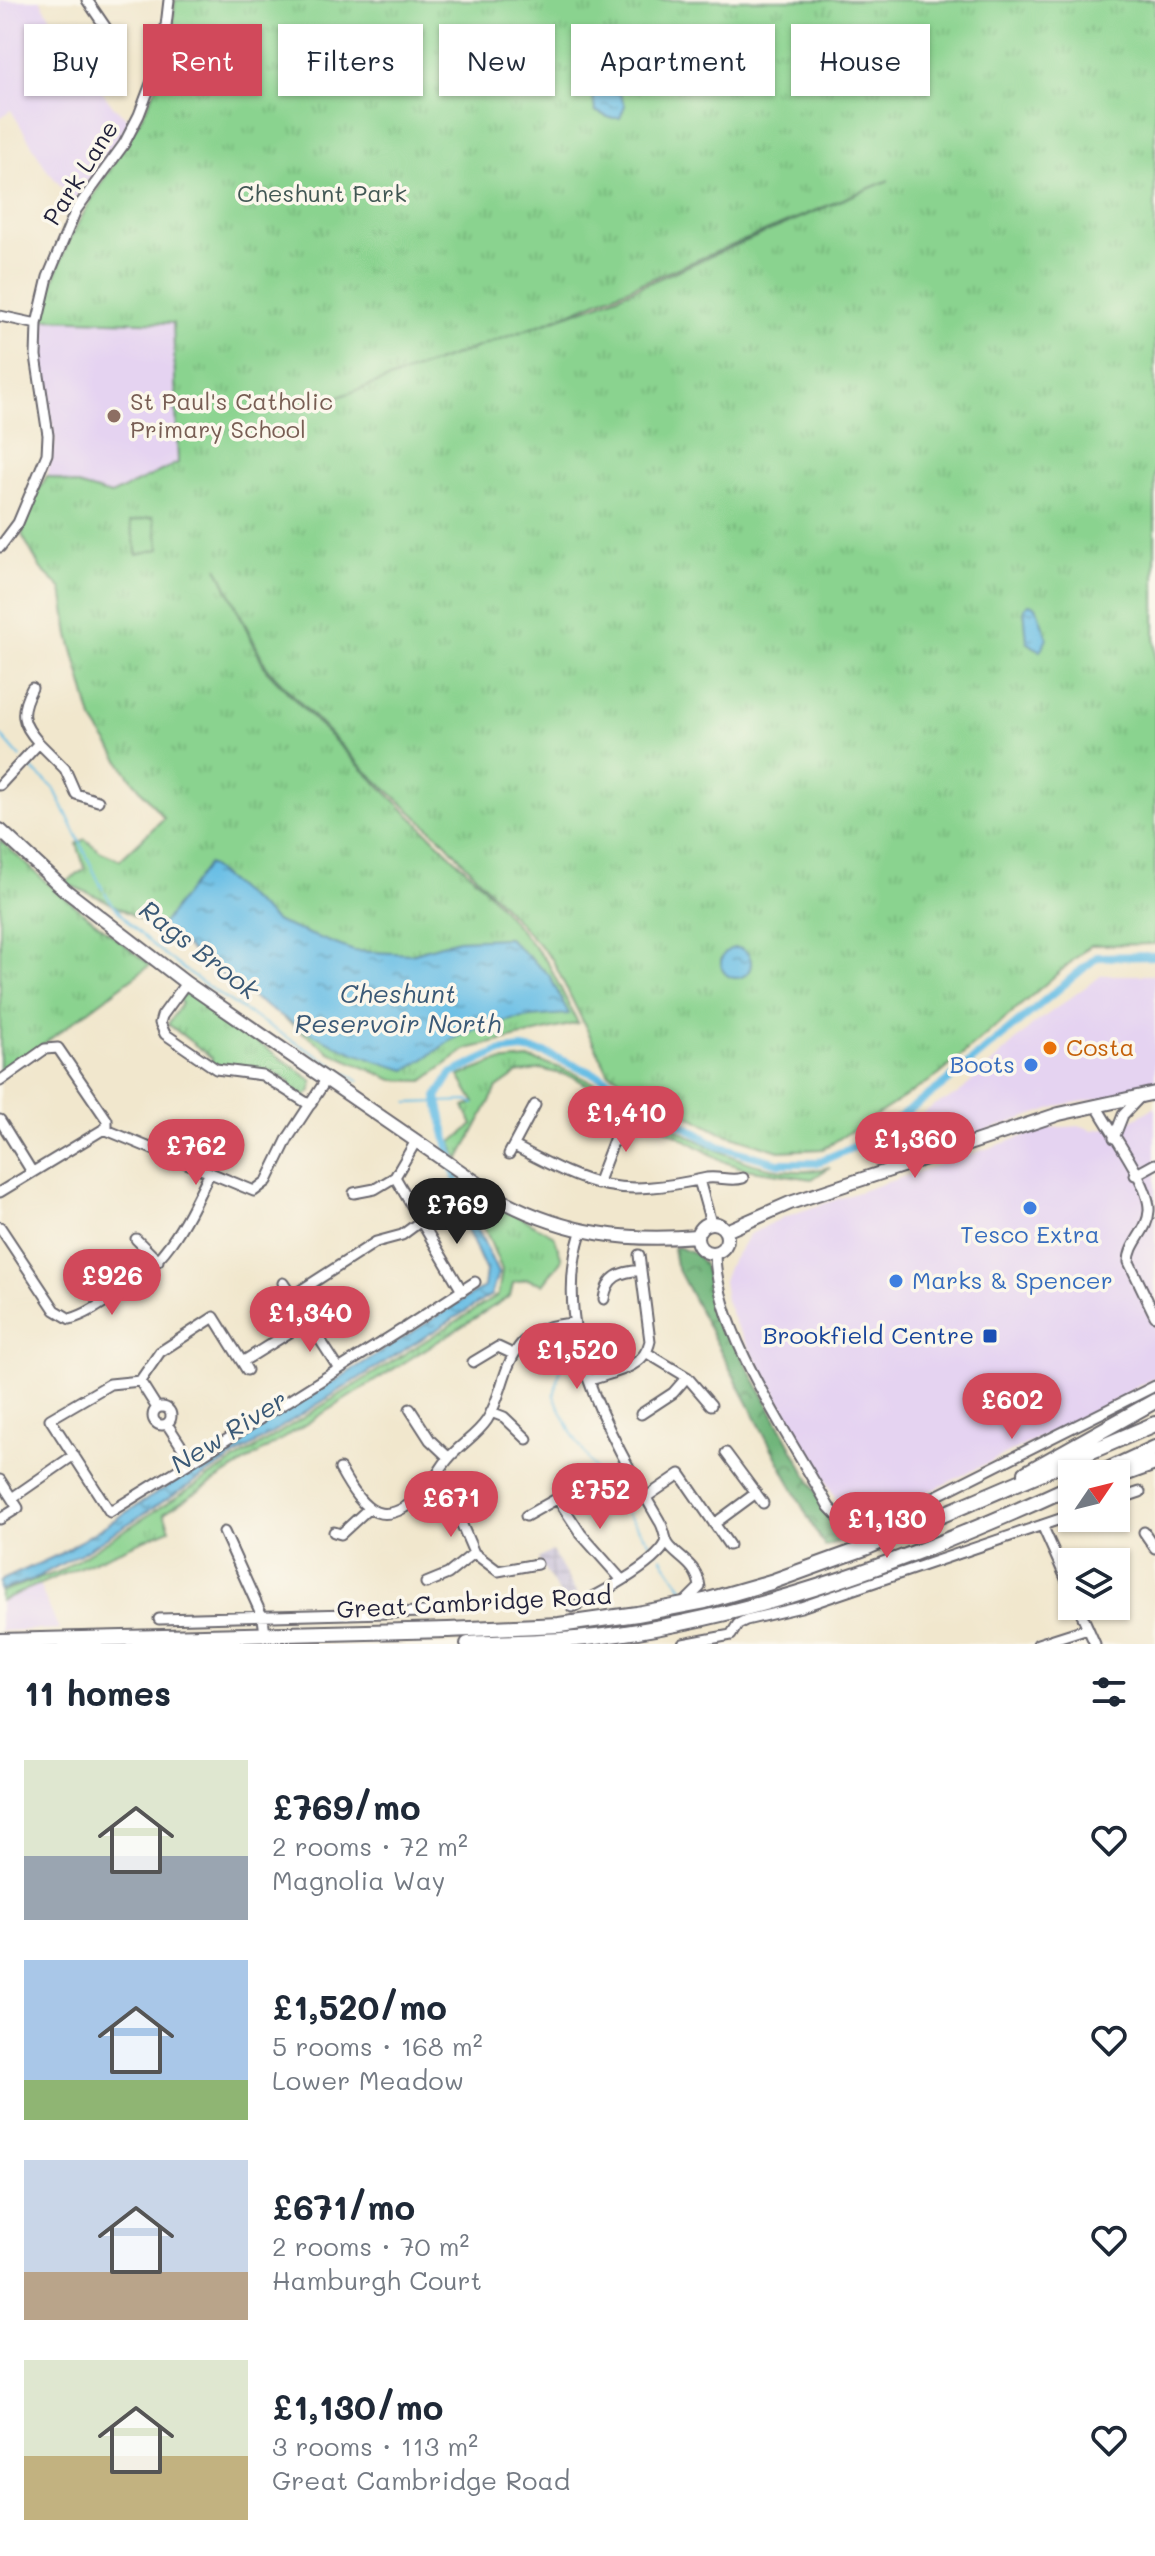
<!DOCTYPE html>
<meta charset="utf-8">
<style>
body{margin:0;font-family:Mali,sans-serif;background:#f6f6f7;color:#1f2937;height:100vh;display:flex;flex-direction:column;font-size:30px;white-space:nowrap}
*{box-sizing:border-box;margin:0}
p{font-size:26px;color:#747a83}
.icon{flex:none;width:44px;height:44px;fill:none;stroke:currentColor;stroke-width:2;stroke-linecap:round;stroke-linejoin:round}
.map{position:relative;height:1644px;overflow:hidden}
.side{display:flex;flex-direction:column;background:#fff;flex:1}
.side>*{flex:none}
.guide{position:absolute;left:24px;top:24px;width:1108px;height:72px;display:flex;gap:16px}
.needle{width:52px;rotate:55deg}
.controls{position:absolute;left:1058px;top:1460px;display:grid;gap:16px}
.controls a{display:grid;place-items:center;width:72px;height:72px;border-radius:0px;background:#fff;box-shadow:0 2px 6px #0004;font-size:40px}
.price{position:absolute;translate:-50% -68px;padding:0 18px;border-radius:28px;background:#d1495b;color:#fff;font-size:26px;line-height:52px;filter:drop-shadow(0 2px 4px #0008)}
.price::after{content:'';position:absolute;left:50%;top:48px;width:24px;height:18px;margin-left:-12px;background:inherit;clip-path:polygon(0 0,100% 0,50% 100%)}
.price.on{background:#222;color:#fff}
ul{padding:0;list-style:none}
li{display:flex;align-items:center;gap:24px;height:200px;padding:0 24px}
li span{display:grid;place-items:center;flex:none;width:224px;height:160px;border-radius:0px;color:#555}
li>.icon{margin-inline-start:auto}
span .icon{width:96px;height:96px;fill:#fffc;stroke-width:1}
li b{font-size:34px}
h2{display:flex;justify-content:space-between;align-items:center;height:96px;padding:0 24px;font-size:34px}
.chip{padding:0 28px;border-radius:0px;background:#fff;box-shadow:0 2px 6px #0004;font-size:28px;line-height:72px}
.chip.on{background:#d1495b;color:#fff}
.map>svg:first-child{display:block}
</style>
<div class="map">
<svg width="1155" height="1644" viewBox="0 0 1155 1644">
<defs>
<pattern id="industrial-grid" width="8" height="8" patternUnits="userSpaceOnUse" patternTransform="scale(2)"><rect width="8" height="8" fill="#c7c0d9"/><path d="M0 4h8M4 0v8" fill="none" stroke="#aba5bb"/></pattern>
<pattern id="grass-tufts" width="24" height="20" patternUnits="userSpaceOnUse" patternTransform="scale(2)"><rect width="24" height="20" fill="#8ad38f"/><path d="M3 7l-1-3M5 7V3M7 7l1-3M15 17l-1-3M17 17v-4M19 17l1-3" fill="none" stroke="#77b57c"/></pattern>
<pattern id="forest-crowns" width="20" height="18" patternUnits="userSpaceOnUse" patternTransform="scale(2)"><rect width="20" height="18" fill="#6fb57a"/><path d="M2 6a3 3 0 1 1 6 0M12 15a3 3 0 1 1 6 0" fill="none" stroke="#5b9365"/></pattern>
<pattern id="water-ripples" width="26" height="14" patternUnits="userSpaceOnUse" patternTransform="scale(2)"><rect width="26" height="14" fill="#68bee5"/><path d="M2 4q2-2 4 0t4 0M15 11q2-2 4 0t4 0" fill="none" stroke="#559abb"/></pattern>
</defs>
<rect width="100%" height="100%" fill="#fbf7ec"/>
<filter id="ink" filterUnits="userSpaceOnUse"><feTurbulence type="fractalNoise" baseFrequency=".0125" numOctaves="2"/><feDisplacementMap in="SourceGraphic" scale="16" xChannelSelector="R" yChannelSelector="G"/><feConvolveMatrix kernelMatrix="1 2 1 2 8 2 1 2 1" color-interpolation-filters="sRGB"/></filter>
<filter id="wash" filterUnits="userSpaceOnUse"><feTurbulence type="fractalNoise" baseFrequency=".006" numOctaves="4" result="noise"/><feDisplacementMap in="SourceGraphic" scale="32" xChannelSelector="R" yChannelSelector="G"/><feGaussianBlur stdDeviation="1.8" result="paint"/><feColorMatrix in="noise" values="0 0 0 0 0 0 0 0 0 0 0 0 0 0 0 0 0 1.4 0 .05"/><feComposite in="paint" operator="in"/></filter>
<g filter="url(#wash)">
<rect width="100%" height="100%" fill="#f1e7cd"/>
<!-- built -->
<path fill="#e5d3f1" d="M0,0H40L71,50L111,104L130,121L74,201L47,170L11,110L0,118Z
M45,319L173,323L178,463L111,495L47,476L55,442L42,361Z
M1102,975H1155V1089L1062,1105L915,1155L909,1123L936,1104L957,1095L1033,1025Z
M1155,1107V1377L1110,1403L935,1489L852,1518L845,1514L735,1323L726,1300L723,1281L729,1265L750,1234L784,1217L1048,1128L1082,1126L1092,1130L1123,1125Z
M39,1585L59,1629L0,1631V1601Z"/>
<!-- industrial -->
<path fill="url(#industrial-grid)" d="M552,1551L580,1599L565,1603L538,1559Z"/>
<!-- grass -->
<path fill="url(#grass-tufts)" stroke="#567a65" stroke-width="2" fill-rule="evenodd" d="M175,0H1155V944L1091,945L939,1075L823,1149L779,1151L719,1132L608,1072L552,959L446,843L362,767L267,668L217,567L266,670L363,770L483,886L548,963L578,1023L467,1049L423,1081L393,1080L331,1053L179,941L103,899L64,883L85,869L77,844L85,839L101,852L120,860L164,818L130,777L92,719L69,635L62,589L41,569L22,535L34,498L47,476L111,495L178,463L173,323L45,319C60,215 138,150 169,55C174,39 173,17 175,0ZM889,180L599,304L313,406L545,323Z
M0,840L54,889L150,965L0,1076Z
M188,993L313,1081L311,1091L305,1097L288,1088L291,1082L271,1071L268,1074L233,1070L211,1063L212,1058L168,1024L182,1003L178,999Z
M529,1059C625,1077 732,1195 830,1167L812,1179L745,1169L725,1162L573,1077L541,1069L517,1074L497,1088L459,1160L451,1143L473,1125L464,1107L475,1103L459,1076L496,1062Z
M468,1188L554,1236L562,1259L543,1284L527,1279L513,1283L510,1296L164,1513L170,1529L0,1601V1592L58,1572L498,1295L502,1270Z"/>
<!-- forest -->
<path fill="url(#forest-crowns)" stroke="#486c5a" stroke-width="2" d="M678,1247L697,1255L704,1265L718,1312L842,1540L825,1547L813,1527L676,1266L673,1248Z"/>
<!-- garden -->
<path fill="#8ad38f" stroke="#567a65" stroke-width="2" d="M153,517L160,549L137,554L130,522Z"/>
<!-- water -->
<path fill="url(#water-ripples)" stroke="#457090" stroke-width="2" d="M600,89L620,94L625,105L620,118H610L595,111L593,96Z
M1029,604L1036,606L1047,638L1040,651L1027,642L1024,608Z
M208,864L277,922L354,951L411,954L458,940L508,938L549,975L569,1014C528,1016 477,1021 443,1046C430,1055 420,1063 406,1070C304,1043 242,992 161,926Z
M721 963a15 15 0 1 1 30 0a15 15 0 1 1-30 0Z
M464,1199L498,1273L491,1295L80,1554L34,1579L0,1590V1581L60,1554L484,1287L486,1271L455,1203Z"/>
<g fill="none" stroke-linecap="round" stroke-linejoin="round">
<!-- stream -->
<path stroke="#68bee5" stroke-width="2" d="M0,734L20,757
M24,762L54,788L103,890
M105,893C149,962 286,1035 359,1081
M408,1103L468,1101L474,1104
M564,1334L563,1357L554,1396L571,1432L604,1484L657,1552
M661,1557L687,1594"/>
<!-- canal -->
<path stroke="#68bee5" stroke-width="8" d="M463,1208L437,1097L451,1074L498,1052L522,1049L545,1053L606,1079L718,1146L778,1163H816L863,1143L889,1125L943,1085L1097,957L1155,956"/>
</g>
</g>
<g filter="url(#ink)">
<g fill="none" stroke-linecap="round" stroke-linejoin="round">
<defs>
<path id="minor" d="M87,0L117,44L99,71
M0,316L37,324
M0,547L18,523L47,454L48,435L36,356L37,324L48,277L76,210L124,144L139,115L163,52L169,0
M39,743L65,769L76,794L98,801
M0,785L39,743C21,723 19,712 32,688
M186,983L162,1016L160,1023L165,1034L216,1069L262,1075L310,1105
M0,1081L45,1049L58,1048L107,1120V1129
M1096,1105C1109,1130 1151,1185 1149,1211C1148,1231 1129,1243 1129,1262L1155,1316
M0,1120L32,1172
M1114,1138L1123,1115L1141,1096
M416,1141L395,1177L462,1291
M514,1146C594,1188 616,1198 707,1178C719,1176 730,1182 743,1178
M509,1154L535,1105
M1135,1175L1155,1164
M699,1180L711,1223
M597,1184L625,1111
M0,1192L104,1129L254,1191L267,1181L288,1138L326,1080
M354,1193L375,1189L395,1177
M0,1227L55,1310L70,1319C88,1314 104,1302 119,1292C169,1258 183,1227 209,1174
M581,1232C549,1334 610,1436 660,1522C664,1528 665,1539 668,1544C677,1558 697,1563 700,1587L685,1602
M136,1239L158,1261
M715,1252C715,1331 790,1437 829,1507L844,1523L852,1524L936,1496L1155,1386
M292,1296L376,1242L402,1235L421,1221
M604,1299C607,1276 620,1272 641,1270
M308,1321L339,1369
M406,1327L475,1282
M647,1353L687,1377L711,1405
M242,1362L308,1321L283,1283
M473,1362L498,1347L513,1354
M247,1370L214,1317L160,1352L140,1381L110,1384L50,1419L110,1512L260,1419
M590,1380C614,1372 644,1369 650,1341L639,1255
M140,1381L157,1408
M153 1416a9 9 0 1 1 18 0a9 9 0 1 1-18 0Z
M410,1409L430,1440L449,1458
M274,1410L401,1330
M491,1412L504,1417L527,1439
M641,1414L673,1393L687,1377
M167,1424L191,1461
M726,1453L763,1503
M340,1469C364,1513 384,1533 427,1489C435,1480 440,1468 448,1459C460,1445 477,1435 487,1420C503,1395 502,1365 523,1342C538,1327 553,1325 573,1323
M0,1480L18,1508L0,1519
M12,1498L74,1455
M645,1498L680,1474L729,1545
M558,1499L581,1534L621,1579
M1116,1500L1140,1492
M454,1512L488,1486
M526,1516L585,1483
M714,1524L756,1493
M1042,1525L1072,1592
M224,1532L263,1618L265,1634
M334,1532L341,1534L367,1510
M1144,1532L1155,1548
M474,1553L498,1571L537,1564
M426,1583L448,1574L474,1553L459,1518L428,1488
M1078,1606L1095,1644
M572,1607C597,1596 654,1566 666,1543
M159,1619L424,1612
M731,1635L738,1624L746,1620L801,1607L1072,1515
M683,1644L731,1635
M1038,1644L1088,1628"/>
<path id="secondary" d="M0,830L65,890L186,983L505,1202C567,1234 628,1242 697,1236
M697 1238a15 15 0 1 1 30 0a15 15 0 1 1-30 0Z
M726,1231L790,1203L1059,1114L1155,1093"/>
<path id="trunk" d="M1026,1473L1155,1401
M1099,1474L1155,1448
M1116,1477L1155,1463
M0,1641L448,1630L559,1625L637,1614L705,1601L771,1582L865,1548L1155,1424
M468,1644C511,1642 554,1642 596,1637C761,1617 922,1555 1072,1486"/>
</defs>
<!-- minor casing -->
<use href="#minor" stroke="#6a676e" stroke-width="13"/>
<!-- secondary casing -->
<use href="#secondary" stroke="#6a676e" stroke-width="16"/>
<!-- trunk casing -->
<use href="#trunk" stroke="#6a676e" stroke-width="18"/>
<!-- minor -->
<use href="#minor" stroke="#fff" stroke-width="9"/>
<!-- secondary -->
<use href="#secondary" stroke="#fff" stroke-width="12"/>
<!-- trunk -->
<use href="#trunk" stroke="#fff" stroke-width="14"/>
</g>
</g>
<!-- markers -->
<circle fill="#8d6e63" stroke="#fbf7ec" stroke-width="3" cx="114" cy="416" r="8"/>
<circle fill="#e8710a" stroke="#fbf7ec" stroke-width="3" cx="1050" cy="1048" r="8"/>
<g fill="#3f7fe0" stroke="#fbf7ec" stroke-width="3">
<circle cx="1031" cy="1065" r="8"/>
<circle cx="1030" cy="1208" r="8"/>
<circle cx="896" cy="1281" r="8"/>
</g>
<rect fill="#1a4fb4" stroke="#fbf7ec" stroke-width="3" x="982" y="1328" width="16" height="16" rx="4"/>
<g text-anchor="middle" stroke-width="7" stroke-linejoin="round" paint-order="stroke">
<!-- street labels -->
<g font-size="24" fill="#22223b" stroke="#fbf7ec">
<text transform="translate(81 173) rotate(-58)" y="8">Park Lane</text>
<text transform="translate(474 1603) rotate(-3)" y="8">Great Cambridge Road</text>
</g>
<!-- park labels -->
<g font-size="24" fill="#415754" stroke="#fbf7ec">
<text x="322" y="202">Cheshunt Park</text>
</g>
<!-- education labels -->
<g font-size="24" fill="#785e54" stroke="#fbf7ec" text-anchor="start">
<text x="130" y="410">St Paul's Catholic<tspan x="130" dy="28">Primary School</tspan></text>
</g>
<!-- food labels -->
<g font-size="24" fill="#c56008" stroke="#fbf7ec" text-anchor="start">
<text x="1066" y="1056">Costa</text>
</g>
<!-- shop labels -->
<g font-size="24" fill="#366cbe" stroke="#fbf7ec" text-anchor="end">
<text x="1015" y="1073">Boots</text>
<text x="1030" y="1243" text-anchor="middle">Tesco Extra</text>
<text x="912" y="1289" text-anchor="start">Marks &amp; Spencer</text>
</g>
<!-- transit labels -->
<g font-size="24" fill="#164399" stroke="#fbf7ec" text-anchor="end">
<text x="974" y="1344">Brookfield Centre</text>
</g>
<!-- water labels -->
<g font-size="26" font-style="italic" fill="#3a5976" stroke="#fbf7ec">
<text transform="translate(199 950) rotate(38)" y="9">Rags Brook</text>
<text x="398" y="1003">Cheshunt<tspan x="398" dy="30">Reservoir North</tspan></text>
<text transform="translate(229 1432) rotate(-32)" y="9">New River</text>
</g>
</g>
</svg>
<div class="controls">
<a><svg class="needle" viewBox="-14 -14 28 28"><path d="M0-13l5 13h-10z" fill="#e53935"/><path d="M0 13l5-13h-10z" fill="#747a83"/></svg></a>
<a><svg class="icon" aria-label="layers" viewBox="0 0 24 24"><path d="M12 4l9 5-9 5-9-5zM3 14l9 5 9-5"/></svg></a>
</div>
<b class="price" style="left:626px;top:1154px">£1,410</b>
<b class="price" style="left:915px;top:1180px">£1,360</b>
<b class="price" style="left:196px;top:1187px">£762</b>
<b class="price on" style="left:457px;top:1246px">£769</b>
<b class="price" style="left:112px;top:1317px">£926</b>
<b class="price" style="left:310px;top:1354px">£1,340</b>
<b class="price" style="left:577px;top:1391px">£1,520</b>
<b class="price" style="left:1012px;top:1441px">£602</b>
<b class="price" style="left:600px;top:1531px">£752</b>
<b class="price" style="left:451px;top:1539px">£671</b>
<b class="price" style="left:887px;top:1560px">£1,130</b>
<div class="guide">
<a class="chip">Buy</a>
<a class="chip on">Rent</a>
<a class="chip">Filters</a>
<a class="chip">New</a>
<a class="chip">Apartment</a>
<a class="chip">House</a>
</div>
</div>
<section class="side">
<h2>11 homes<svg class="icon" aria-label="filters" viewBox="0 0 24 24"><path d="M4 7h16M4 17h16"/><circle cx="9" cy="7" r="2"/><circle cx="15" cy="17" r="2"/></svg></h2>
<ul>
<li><span style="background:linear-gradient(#dfe7d0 60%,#9aa5b1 0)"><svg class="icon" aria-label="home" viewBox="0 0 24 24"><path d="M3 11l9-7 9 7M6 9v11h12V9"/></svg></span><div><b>£769/mo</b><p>2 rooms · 72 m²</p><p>Magnolia Way</p></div><svg class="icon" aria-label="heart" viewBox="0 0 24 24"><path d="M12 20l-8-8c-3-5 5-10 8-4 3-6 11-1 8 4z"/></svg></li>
<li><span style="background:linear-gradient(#a9c7e8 75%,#8fb573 0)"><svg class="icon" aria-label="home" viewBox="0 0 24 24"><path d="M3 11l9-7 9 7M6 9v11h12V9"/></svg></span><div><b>£1,520/mo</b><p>5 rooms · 168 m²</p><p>Lower Meadow</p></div><svg class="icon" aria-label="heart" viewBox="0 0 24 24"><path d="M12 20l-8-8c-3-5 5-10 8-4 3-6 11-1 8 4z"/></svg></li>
<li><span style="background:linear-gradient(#c9d6e8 70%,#b9a48a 0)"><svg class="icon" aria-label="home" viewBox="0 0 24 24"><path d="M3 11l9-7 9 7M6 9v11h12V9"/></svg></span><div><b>£671/mo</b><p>2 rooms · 70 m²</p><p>Hamburgh Court</p></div><svg class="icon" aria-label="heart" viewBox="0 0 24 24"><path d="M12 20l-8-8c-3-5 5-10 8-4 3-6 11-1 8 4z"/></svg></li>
<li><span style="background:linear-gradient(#dfe7d0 60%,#c2b280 0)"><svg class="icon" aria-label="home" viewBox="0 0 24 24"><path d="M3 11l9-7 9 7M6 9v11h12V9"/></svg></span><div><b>£1,130/mo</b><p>3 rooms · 113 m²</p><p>Great Cambridge Road</p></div><svg class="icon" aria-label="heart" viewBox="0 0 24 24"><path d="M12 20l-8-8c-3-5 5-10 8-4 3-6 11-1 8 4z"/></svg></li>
</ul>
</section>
